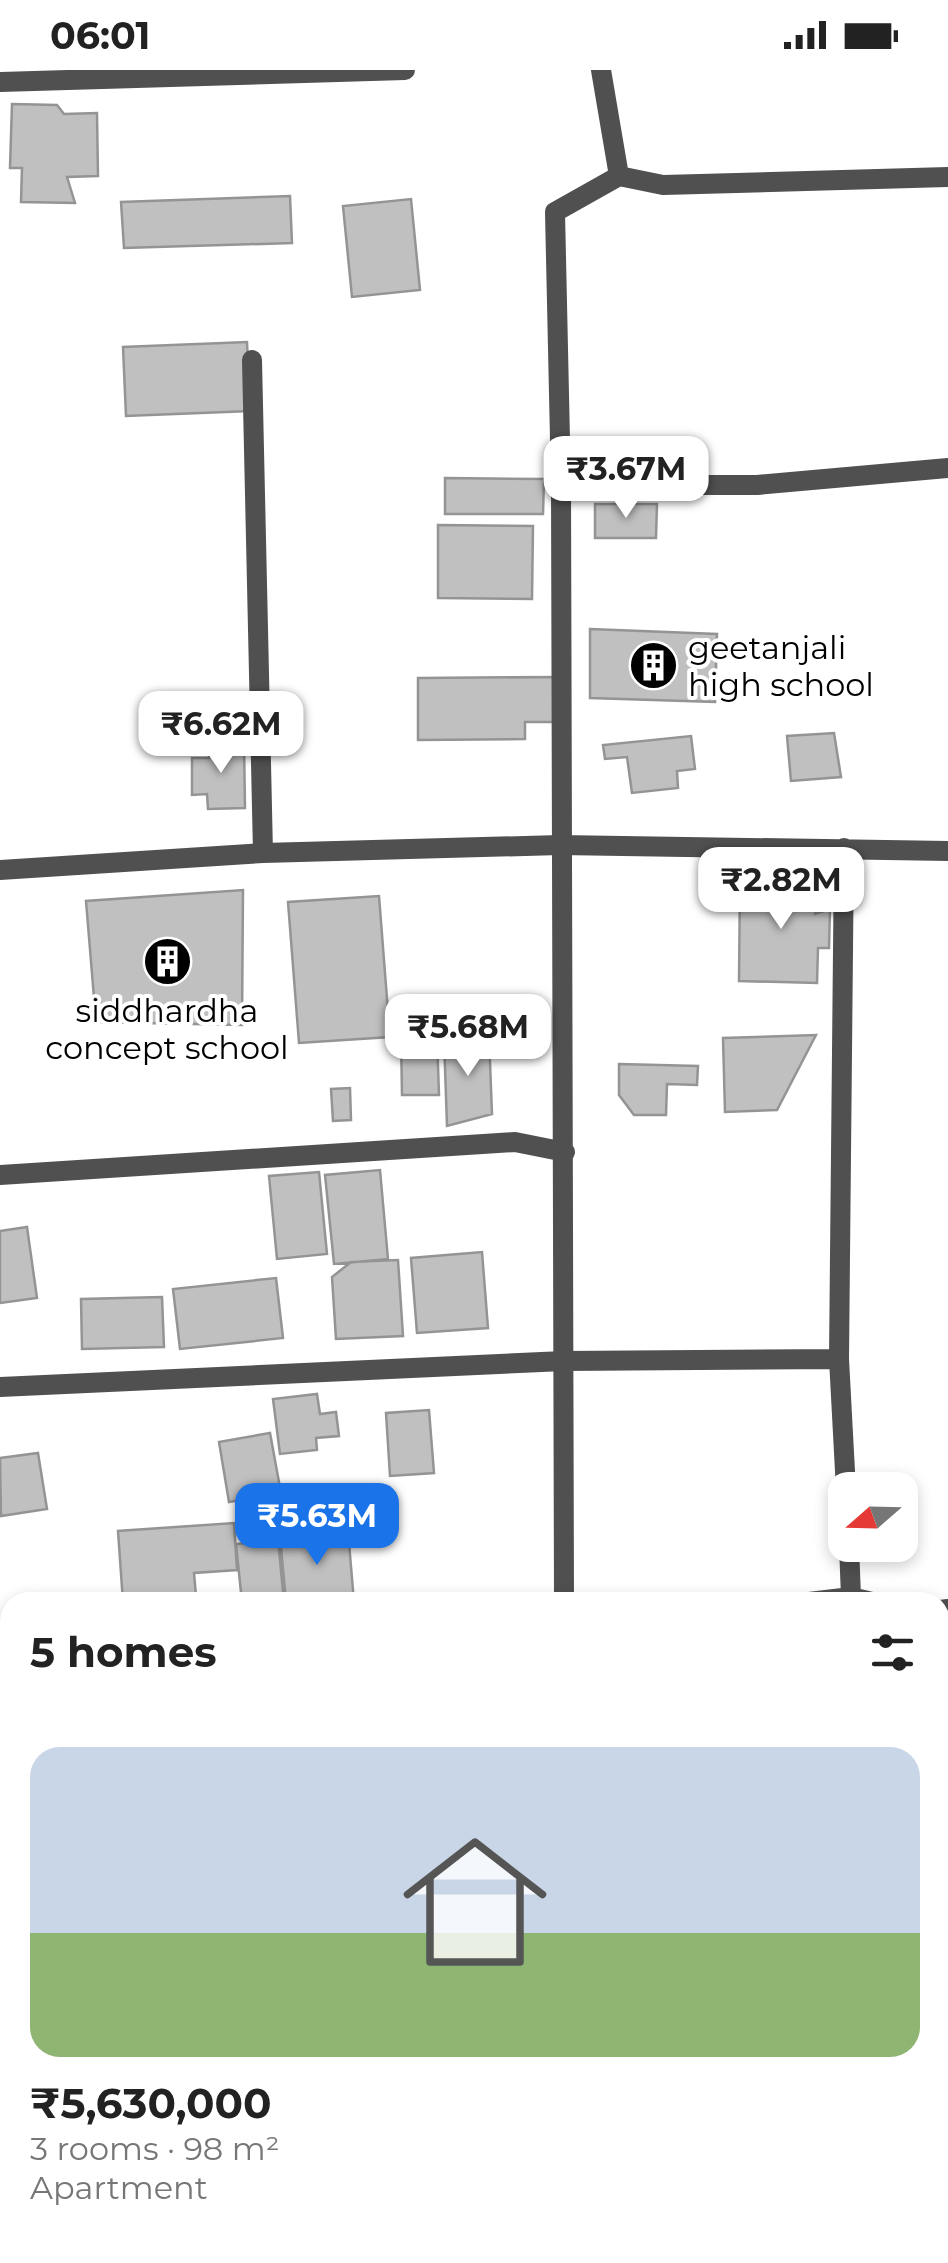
<!DOCTYPE html>
<meta charset="utf-8">
<style>
body{margin:0;font-family:Montserrat,sans-serif;background:#f2f2f2;color:#222;height:100vh;display:flex;flex-direction:column;font-size:38px;white-space:nowrap}
*{box-sizing:border-box;margin:0}
p{font-size:32px;color:#767676}
.icon{flex:none;width:55px;height:55px;fill:none;stroke:currentColor;stroke-width:2;stroke-linecap:round;stroke-linejoin:round}
.map{position:relative;flex:1;overflow:hidden}
.sheet{position:absolute;left:0px;top:1522px;width:950px;height:672px;display:flex;flex-direction:column;background:#fff;border-radius:30px 30px 0 0;box-shadow:0 5px 15px #0003}
.sheet>*{flex:none}
.needle{width:65px;rotate:250deg}
.buttons{position:absolute;left:828px;top:1402px;display:grid;gap:20px}
.buttons a{display:grid;place-items:center;width:90px;height:90px;border-radius:20px;background:#fff;box-shadow:0 5px 15px #0003;font-size:50px}
.price{position:absolute;translate:-50% -85px;padding:0 22px;border-radius:20px;background:#fff;color:#222;font-size:32px;line-height:65px;filter:drop-shadow(0 2px 5px #0008)}
.price::after{content:'';position:absolute;left:50%;top:60px;width:30px;height:22px;margin-left:-15px;background:inherit;clip-path:polygon(0 0,100% 0,50% 100%)}
.price.on{background:#1a73e8;color:#fff}
ul{padding:0;list-style:none}
li{display:grid;align-content:center;gap:20px;height:530px;padding:0 30px}
li span{display:grid;place-items:center;height:310px;border-radius:30px;color:#555}
li>.icon{margin-inline-start:auto}
span .icon{width:180px;height:180px;fill:#fffc;stroke-width:1}
li b{font-size:42px}
h2{display:flex;justify-content:space-between;align-items:center;height:120px;padding:0 30px;font-size:42px}
.status{display:flex;justify-content:space-between;align-items:center;height:70px;padding:0 50px;background:#fff;direction:ltr}
.status svg{height:28px;fill:currentColor}
.map>svg:first-child{display:block}
</style>
<div class="status"><b>06:01</b><svg viewBox="0 0 49 12"><path d="M0 12V9h3v3zM5 12V6h3v6zM10 12V3h3v9zM15 12V0h3v12zM26 1h20v11H26zM47 4h2v5h-2z"/></svg></div>
<div class="map">
<svg width="948" height="2193" viewBox="0 0 948 2193">
<rect width="100%" height="100%" fill="#fff"/>
<!-- building -->
<path fill="#c0c0c0" stroke="#949494" stroke-width="2.5" d="M12,34L57,35L64,44L97,43L98,106L67,107L75,133L21,132L22,98H10Z
M290,126L292,173L124,178L121,132Z
M411,129L420,220L352,227L343,136Z
M247,272L250,341L126,346L123,277Z
M445,408L544,409L543,444H445Z
M595,434H657L656,468H595Z
M438,455L533,456L532,529L438,528Z
M590,559L717,564L715,632L590,628Z
M562,607L563,652H525V669L418,670V608Z
M834,663L841,707L791,711L787,666Z
M691,666L695,699L677,701L678,718L632,723L627,687L605,689L603,675Z
M244,672L245,738L208,739L207,724L192,725V688H209V673Z
M740,811L816,813L815,844L830,839L829,878H818L817,913L739,911Z
M243,820L242,955L96,952L86,831Z
M379,826L390,967L299,973L288,832Z
M816,965L777,1040L725,1042L723,968Z
M489,966L492,1044L447,1056L444,968Z
M401,967H437L439,1025H402Z
M619,994L698,996L697,1015L667,1014L666,1045H634L619,1025Z
M350,1018L351,1050L333,1051L331,1019Z
M380,1100L388,1189L334,1194L325,1105Z
M319,1102L327,1184L277,1189L269,1106Z
M27,1157L37,1228L0,1233V1161Z
M482,1182L488,1258L417,1263L411,1188Z
M398,1190L403,1266L336,1269L332,1207L351,1192Z
M276,1208L283,1268L180,1279L173,1219Z
M162,1227L164,1277L82,1279L81,1229Z
M317,1324L320,1344L336,1342L339,1366L316,1368L317,1380L280,1384L273,1329Z
M429,1340L434,1403L390,1406L386,1343Z
M270,1363L281,1423L229,1432L219,1372Z
M38,1383L47,1439L1,1446L0,1388Z
M234,1453L237,1500L194,1503L196,1526L234,1524L235,1532H123L118,1461Z
M348,1461L354,1532H286L280,1466Z
M278,1470L284,1532H242L236,1474Z
M10,2063V2185H53V2188L10,2191L0,2069V2064Z"/>
<g fill="none" stroke-linecap="round" stroke-linejoin="round">
<!-- minor -->
<path stroke="#505050" stroke-width="20" d="M601,0L619,106
M0,12L405,0
M252,290L263,783
M561,415H757L948,398
M844,778L839,1289L846,1420
M0,800L263,783L560,775L948,781
M0,1105L515,1072L565,1082
M0,1317L564,1291L839,1289
M849,1475L851,1527
M564,1532L561,415L555,142L619,106L663,115L948,107
M809,1532L851,1527L872,1532
M940,1540L948,1539
M0,1608H10
M0,1924L10,1923
M940,1957H948"/>
<!-- tertiary -->
<path stroke="#505050" stroke-width="20" d="M940,2116L948,2106
M889,2193L893,2185"/>
</g>
<!-- icons -->
<defs>
<symbol id="building-disc" viewBox="-11 -11 22 22"><circle r="9.5" fill="#000" stroke="#fff"/><path d="M-4-6H4V6H1V3H-1V6H-4ZM-2.5-4.3h1.7v1.8h-1.7ZM.8-4.3h1.7v1.8H.8ZM-2.5-1h1.7V.8h-1.7ZM.8-1h1.7V.8H.8Z" fill="#fff"/></symbol>
</defs>
<g fill-rule="evenodd">
<use href="#building-disc" x="626" y="568" width="55" height="55"/>
<use href="#building-disc" x="140" y="864" width="55" height="55"/>
</g>
<g text-anchor="middle" stroke-width="8" stroke-linejoin="round" paint-order="stroke">
<!-- poi labels -->
<g font-size="32" fill="#000" stroke="#fff" text-anchor="start">
<text x="688" y="589">geetanjali<tspan x="688" dy="37">high school</tspan></text>
<text x="167" y="952" text-anchor="middle">siddhardha<tspan x="167" dy="37">concept school</tspan></text>
</g>
</g>
</svg>
<div class="buttons">
<a><svg class="needle" viewBox="-14 -14 28 28"><path d="M0-13l5 13h-10z" fill="#e53935"/><path d="M0 13l5-13h-10z" fill="#767676"/></svg></a>
</div>
<b class="price" style="left:626px;top:451px">₹3.67M</b>
<b class="price" style="left:221px;top:706px">₹6.62M</b>
<b class="price" style="left:781px;top:862px">₹2.82M</b>
<b class="price" style="left:468px;top:1009px">₹5.68M</b>
<b class="price on" style="left:317px;top:1498px">₹5.63M</b>
<section class="sheet">
<h2>5 homes<svg class="icon" aria-label="filters" viewBox="0 0 24 24"><path d="M4 7h16M4 17h16"/><circle cx="9" cy="7" r="2"/><circle cx="15" cy="17" r="2"/></svg></h2>
<ul>
<li><span style="background:linear-gradient(#c9d6e8 60%,#8fb573 0)"><svg class="icon" aria-label="home" viewBox="0 0 24 24"><path d="M3 11l9-7 9 7M6 9v11h12V9"/></svg></span><div><b>₹5,630,000</b><p>3 rooms · 98 m²</p><p>Apartment</p></div></li>
</ul>
</section>
</div>
